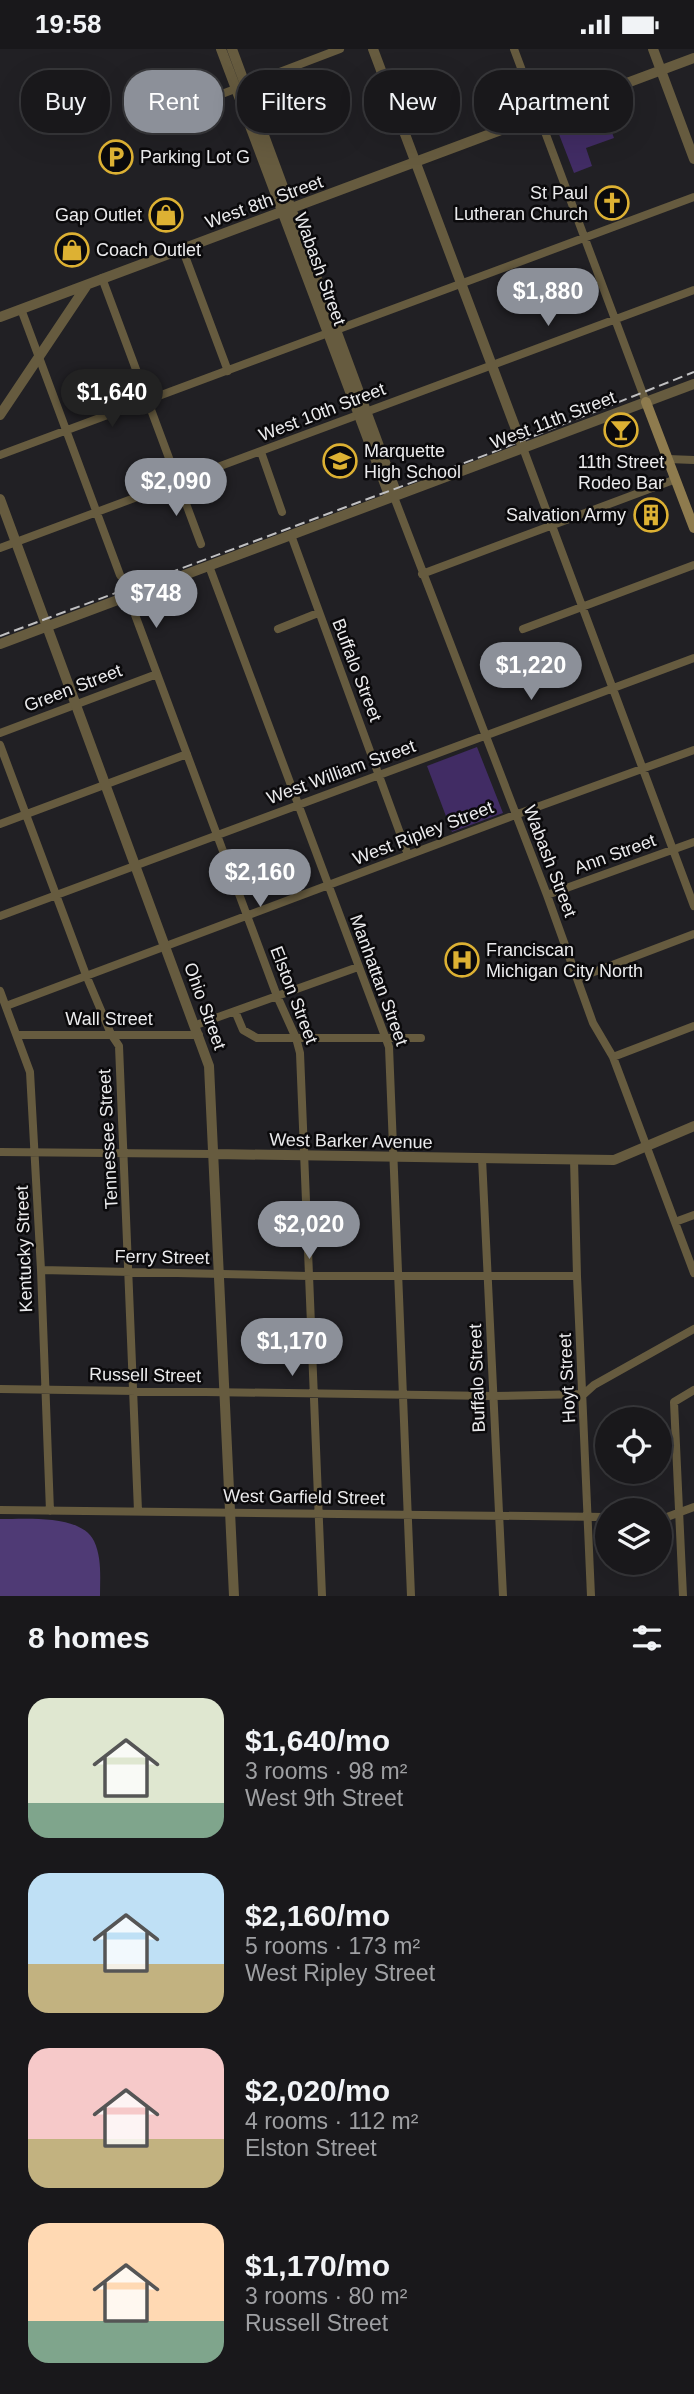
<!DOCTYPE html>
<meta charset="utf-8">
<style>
body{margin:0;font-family:Helvetica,sans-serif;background:#262528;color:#f1f3f6;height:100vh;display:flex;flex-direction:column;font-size:26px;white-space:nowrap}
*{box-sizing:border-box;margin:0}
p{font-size:23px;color:#9fa0a3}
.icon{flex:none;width:38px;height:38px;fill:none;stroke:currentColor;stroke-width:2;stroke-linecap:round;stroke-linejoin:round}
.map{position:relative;height:1547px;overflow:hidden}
.drawer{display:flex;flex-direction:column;background:#19181b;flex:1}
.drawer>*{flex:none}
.guide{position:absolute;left:21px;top:21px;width:653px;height:63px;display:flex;gap:14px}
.tools{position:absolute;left:595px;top:1358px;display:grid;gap:14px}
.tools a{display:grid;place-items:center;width:77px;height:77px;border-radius:50%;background:#19181b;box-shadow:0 7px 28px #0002,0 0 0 2px #37373a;font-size:35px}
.price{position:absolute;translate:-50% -60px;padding:0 16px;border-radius:24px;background:#8c9099;color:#fff;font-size:23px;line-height:46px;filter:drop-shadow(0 2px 4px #0008)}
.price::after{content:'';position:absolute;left:50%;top:42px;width:21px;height:16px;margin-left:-10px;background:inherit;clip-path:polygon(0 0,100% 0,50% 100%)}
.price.active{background:#222;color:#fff}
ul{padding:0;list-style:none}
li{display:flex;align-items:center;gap:21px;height:175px;padding:0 28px}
li span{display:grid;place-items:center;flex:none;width:196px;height:140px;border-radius:21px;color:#555}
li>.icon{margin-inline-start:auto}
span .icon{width:84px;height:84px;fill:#fffc;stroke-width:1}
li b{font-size:30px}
h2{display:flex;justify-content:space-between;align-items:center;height:84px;padding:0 28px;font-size:30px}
.chip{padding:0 24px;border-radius:28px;background:#19181b;box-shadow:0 7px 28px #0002,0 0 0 2px #37373a;font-size:24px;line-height:63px}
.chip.active{background:#8c9099;color:#fff}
.status{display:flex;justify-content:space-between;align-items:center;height:49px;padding:0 35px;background:#19181b;direction:ltr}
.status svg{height:19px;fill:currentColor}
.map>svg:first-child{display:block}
</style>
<div class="status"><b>19:58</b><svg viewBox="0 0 49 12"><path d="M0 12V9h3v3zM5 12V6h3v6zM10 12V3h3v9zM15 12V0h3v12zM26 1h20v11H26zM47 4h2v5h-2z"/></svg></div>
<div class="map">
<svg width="694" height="1547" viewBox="0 0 694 1547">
<rect width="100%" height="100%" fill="#212024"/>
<!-- green -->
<path fill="#412c64" d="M602,57L614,89L586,99L592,117L574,124L555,75Z
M477,698L503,764L452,783L427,717Z"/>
<!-- forest -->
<path fill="#4f3a75" d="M0,1470C25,1470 81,1465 94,1492C102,1509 100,1529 100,1547H0Z"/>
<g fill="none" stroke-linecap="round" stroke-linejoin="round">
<!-- minor -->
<path stroke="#665b3f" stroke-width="8" d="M514,0L646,353
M172,64L340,0
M182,199L228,322
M102,229L201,495
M21,260L120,526
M523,399L694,857
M261,403L282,463
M0,406L694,148
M668,410L694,411
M394,448L547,846L593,974L613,1008L694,1224
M291,486L408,806
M0,499L694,241
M209,517L389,998L411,1547
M422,525L676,430
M128,547L277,947L296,989L300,1004L322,1547
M278,580L318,564
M523,580L694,516
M0,684L157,625
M0,696L86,926L111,985L119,997L138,1462
M0,775L187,705
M547,846L694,793
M0,867L694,609
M578,929L694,885
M0,942L30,1023L41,1221L50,1462
M6,957L515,766L694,701
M235,962L243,981L257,989H421
M196,976L358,918
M18,986H199
M613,1008L694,977
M0,1103L214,1105
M482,1109L503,1547
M574,1110L577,1227L591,1547
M675,1173L694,1166
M41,1221L308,1227H577
M0,1340L493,1347L584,1345L594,1336L694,1280
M0,1461L607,1468
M660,1468H667L694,1458
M683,1547L674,1353L694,1341"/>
<!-- tertiary -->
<path stroke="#665b3f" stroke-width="10" d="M221,0L389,446L394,448
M232,0L396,443L394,448
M373,0L523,399
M653,0L694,110
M0,268L694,9
M0,366L87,236
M0,450L209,1017L234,1547
M0,595L694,335
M214,1105L614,1111L694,1077"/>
<!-- secondary -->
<path stroke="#8e7b4e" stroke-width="10" d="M646,353L694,479"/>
<!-- rail -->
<path stroke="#c0c0c2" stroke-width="2" stroke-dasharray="10 5" stroke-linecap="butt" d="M0,587L491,404L694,323"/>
</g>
<!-- icons -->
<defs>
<symbol id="parking-ring" viewBox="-11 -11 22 22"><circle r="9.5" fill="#0b0a0c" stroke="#ddb133" stroke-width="1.5"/><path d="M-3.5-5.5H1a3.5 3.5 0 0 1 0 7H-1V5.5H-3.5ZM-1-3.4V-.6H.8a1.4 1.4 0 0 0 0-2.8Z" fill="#ddb133"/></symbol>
<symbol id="church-ring" viewBox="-11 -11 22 22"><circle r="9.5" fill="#0b0a0c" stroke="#ddb133" stroke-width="1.5"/><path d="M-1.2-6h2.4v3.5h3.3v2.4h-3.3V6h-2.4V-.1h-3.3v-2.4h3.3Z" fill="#ddb133"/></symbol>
<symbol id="shop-ring" viewBox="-11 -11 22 22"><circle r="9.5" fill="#0b0a0c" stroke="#ddb133" stroke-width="1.5"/><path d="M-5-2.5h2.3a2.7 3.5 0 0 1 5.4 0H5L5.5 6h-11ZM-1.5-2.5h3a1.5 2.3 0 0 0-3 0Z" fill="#ddb133"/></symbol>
<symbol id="bar-ring" viewBox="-11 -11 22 22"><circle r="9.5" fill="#0b0a0c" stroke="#ddb133" stroke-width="1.5"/><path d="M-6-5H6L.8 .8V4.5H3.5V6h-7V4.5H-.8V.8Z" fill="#ddb133"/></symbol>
<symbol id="school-ring" viewBox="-11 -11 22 22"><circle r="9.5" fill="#0b0a0c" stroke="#ddb133" stroke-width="1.5"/><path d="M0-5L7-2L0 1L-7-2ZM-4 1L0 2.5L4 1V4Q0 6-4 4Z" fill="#ddb133"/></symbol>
<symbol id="building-ring" viewBox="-11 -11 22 22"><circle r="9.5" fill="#0b0a0c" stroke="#ddb133" stroke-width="1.5"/><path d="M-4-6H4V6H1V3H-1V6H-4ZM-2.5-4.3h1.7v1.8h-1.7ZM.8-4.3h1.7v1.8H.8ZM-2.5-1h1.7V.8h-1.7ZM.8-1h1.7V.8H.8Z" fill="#ddb133"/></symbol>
<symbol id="hospital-ring" viewBox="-11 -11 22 22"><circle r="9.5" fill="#0b0a0c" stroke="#ddb133" stroke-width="1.5"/><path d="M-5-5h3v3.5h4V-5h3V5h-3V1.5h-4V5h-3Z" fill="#ddb133"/></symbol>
</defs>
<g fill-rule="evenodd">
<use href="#parking-ring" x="97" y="89" width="38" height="38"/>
<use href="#church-ring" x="593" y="135" width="38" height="38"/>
<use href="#shop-ring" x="147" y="147" width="38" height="38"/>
<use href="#shop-ring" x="53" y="182" width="38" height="38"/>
<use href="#bar-ring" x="602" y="362" width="38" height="38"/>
<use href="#school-ring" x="321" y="393" width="38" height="38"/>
<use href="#building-ring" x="632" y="447" width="38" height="38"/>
<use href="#hospital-ring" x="443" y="892" width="38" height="38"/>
</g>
<g text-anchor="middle" stroke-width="5" stroke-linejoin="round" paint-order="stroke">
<!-- poi labels -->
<g font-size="18" fill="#ebebed" stroke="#0b0a0c" text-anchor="start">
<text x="140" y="114">Parking Lot G</text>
<text x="588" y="150" text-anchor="end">St Paul<tspan x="588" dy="21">Lutheran Church</tspan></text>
<text x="142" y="172" text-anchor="end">Gap Outlet</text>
<text x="96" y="207">Coach Outlet</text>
<text x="364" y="408">Marquette<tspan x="364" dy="21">High School</tspan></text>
<text x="621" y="419" text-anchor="middle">11th Street<tspan x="621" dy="21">Rodeo Bar</tspan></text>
<text x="626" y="472" text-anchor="end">Salvation Army</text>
<text x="486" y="907">Franciscan<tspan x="486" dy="21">Michigan City North</tspan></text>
</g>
<!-- street labels -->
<g font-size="18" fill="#ebebed" stroke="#0b0a0c">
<text transform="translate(264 153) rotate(-20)" y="6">West 8th Street</text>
<text transform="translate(320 220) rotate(70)" y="6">Wabash Street</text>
<text transform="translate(322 363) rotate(-21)" y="6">West 10th Street</text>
<text transform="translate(553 371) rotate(-21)" y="6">West 11th Street</text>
<text transform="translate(357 621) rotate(69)" y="6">Buffalo Street</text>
<text transform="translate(73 639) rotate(-21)" y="6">Green Street</text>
<text transform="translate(341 723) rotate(-20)" y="6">West William Street</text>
<text transform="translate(423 784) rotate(-21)" y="6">West Ripley Street</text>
<text transform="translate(615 805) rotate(-20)" y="6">Ann Street</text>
<text transform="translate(550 812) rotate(69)" y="6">Wabash Street</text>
<text transform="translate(379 931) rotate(70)" y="6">Manhattan Street</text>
<text transform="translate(294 946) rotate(69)" y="6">Elston Street</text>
<text transform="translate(205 957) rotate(70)" y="6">Ohio Street</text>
<text x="109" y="976">Wall Street</text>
<text transform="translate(108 1090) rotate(-93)" y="6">Tennessee Street</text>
<text transform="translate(351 1092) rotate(1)" y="6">West Barker Avenue</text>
<text transform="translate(24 1200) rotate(-92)" y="6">Kentucky Street</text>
<text transform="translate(162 1208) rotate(1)" y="6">Ferry Street</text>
<text transform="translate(145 1326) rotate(1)" y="6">Russell Street</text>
<text transform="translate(477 1329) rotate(-92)" y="6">Buffalo Street</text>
<text transform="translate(567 1329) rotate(-93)" y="6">Hoyt Street</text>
<text transform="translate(304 1448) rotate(1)" y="6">West Garfield Street</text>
</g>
</g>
</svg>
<div class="tools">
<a><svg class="icon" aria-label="locate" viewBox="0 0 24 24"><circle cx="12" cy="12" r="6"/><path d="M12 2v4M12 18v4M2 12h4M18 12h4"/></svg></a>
<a><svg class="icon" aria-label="layers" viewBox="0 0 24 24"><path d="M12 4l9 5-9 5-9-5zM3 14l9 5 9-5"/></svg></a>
</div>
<b class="price" style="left:548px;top:279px">$1,880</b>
<b class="price active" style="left:112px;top:380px">$1,640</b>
<b class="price" style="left:176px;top:469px">$2,090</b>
<b class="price" style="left:156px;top:581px">$748</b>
<b class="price" style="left:531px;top:653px">$1,220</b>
<b class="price" style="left:260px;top:860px">$2,160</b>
<b class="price" style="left:309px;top:1212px">$2,020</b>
<b class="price" style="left:292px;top:1329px">$1,170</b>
<div class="guide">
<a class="chip">Buy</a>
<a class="chip active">Rent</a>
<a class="chip">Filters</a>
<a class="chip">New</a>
<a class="chip">Apartment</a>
</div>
</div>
<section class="drawer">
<h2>8 homes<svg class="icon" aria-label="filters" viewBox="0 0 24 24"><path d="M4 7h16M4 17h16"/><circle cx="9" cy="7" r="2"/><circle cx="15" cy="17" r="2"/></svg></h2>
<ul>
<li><span style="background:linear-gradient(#dfe7d0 75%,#7fa58c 0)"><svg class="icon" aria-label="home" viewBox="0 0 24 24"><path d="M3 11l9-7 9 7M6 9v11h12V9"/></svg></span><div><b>$1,640/mo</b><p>3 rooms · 98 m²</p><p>West 9th Street</p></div></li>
<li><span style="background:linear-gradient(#bfe0f5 65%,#c2b280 0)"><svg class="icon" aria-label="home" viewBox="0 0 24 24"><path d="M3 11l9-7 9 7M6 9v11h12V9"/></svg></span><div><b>$2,160/mo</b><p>5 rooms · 173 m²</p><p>West Ripley Street</p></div></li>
<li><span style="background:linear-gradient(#f6c9c9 65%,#c2b280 0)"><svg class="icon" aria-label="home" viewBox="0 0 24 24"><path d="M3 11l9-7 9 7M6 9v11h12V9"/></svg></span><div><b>$2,020/mo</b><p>4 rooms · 112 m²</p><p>Elston Street</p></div></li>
<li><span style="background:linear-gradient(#ffd9b3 70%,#7fa58c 0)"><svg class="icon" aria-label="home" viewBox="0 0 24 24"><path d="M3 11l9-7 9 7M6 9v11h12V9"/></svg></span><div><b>$1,170/mo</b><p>3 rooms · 80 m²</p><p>Russell Street</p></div></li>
</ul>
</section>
